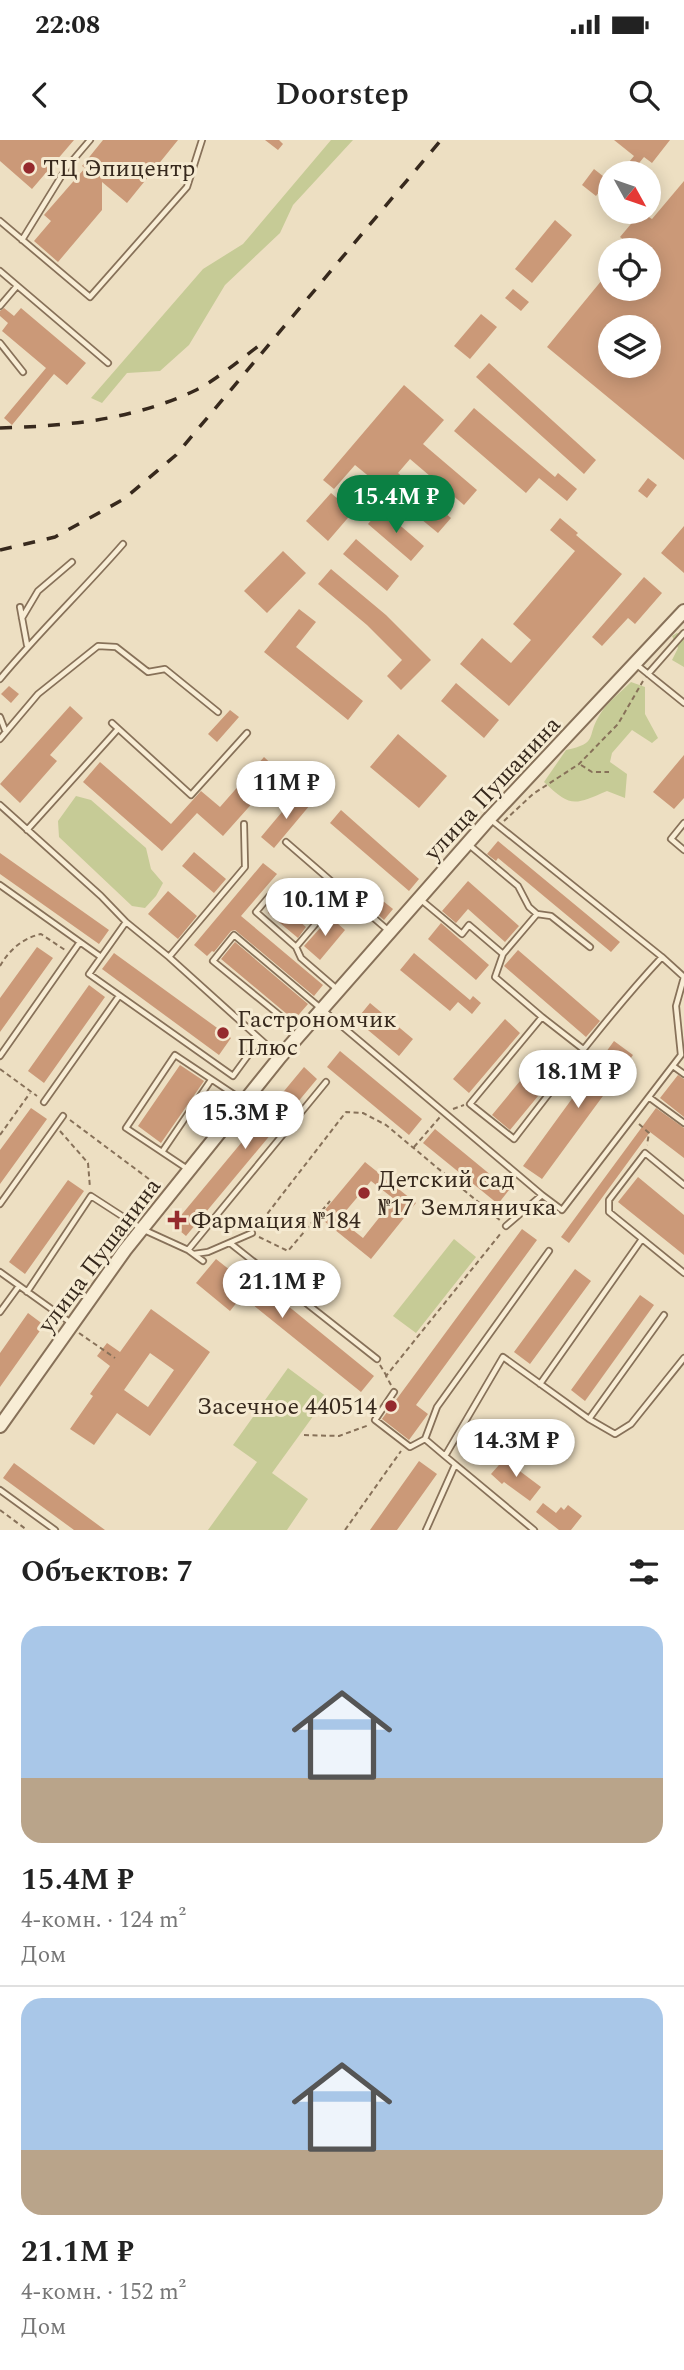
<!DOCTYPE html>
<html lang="ru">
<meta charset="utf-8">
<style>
body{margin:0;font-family:Spectral,serif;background:#f6f6f6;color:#222;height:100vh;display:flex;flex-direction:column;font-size:26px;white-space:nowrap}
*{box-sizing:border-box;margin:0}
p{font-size:23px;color:#767676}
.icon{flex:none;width:38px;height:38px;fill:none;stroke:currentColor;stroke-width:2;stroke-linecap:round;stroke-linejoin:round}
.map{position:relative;height:1390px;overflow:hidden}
.side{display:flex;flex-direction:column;background:#fff;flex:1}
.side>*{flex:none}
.needle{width:46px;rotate:130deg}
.fabs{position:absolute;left:598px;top:21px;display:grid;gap:14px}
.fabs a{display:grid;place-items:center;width:63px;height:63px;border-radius:50%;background:#fff;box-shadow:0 4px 18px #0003;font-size:35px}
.price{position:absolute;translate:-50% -60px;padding:0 16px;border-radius:24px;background:#fff;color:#222;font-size:23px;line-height:46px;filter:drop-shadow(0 2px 4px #0008)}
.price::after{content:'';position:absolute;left:50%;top:42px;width:21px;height:16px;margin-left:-10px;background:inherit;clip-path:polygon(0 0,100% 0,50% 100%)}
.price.active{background:#0b8043;color:#fff}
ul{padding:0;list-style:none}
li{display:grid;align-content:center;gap:14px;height:371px;padding:0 21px}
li+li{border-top:2px solid #e0e0e0}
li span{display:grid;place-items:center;height:217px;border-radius:21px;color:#555}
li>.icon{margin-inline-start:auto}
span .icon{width:126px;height:126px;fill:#fffc;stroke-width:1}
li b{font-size:30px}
h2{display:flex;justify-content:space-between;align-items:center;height:84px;padding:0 21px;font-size:30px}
.status{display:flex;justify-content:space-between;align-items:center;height:49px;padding:0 35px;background:#fff;direction:ltr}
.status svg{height:19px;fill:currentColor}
header{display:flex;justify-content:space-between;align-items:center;height:91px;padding:0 21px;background:#fff;font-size:32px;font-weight:600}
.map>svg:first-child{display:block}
</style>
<div class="status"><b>22:08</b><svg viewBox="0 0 49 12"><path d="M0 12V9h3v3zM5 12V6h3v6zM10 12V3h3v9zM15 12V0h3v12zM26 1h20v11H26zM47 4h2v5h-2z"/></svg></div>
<header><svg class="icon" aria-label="back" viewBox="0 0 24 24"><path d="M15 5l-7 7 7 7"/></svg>Doorstep<svg class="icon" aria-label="search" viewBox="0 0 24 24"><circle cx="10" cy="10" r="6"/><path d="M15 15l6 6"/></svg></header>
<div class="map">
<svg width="684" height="1390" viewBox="0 0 684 1390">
<rect width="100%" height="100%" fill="#eddfc2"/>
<!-- green -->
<path fill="#c6cb96" d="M331,0H353L293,65L280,93L225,145L189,205L160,231L127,233L102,263L91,258L203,129L243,104Z
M677,493L684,496V527L672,520L678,508L672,496Z
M631,542L645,547V574L658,598L652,603L632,590L612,613L610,622L627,634L625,658L607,651C574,665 571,668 544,642L566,610C599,603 586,597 599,576C606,563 621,552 631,542Z
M76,656L91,660L146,708L151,729L163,743L156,756L145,768L132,766L59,697L58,681Z
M454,1099L476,1117L416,1193L393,1176Z
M288,1228L327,1257L272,1333L308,1359L287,1390H208L257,1322L233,1305Z"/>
<!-- building -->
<path fill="#cb9978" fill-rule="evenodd" d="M0,0H74L32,49L0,21Z
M103,0H178L127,63L102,42V70L58,122L34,101L51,81L44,75L85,28L82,26Z
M265,0H279L283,4L278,10Z
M614,0H670L652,23L644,17L631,33H620L634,16Z
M594,29L608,40L596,56L582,45Z
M684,41V320L547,207L611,129V149H649V110H626L631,105L620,97L641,72L652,79ZM611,187H649V226H611Z
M555,80L572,95L532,143L515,129Z
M513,149L529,162L521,171L505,158Z
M4,168L14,176L21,168L86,223L67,245L54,234L12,285L4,278L46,228L2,191L8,183L0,176V171Z
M481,174L497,187L470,219L454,206Z
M489,223L596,320L584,334L476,237Z
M404,245L444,280L423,304L477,350L464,365L410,319L398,333L451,378L438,393L355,325L334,349L323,340Z
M474,268L555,337L558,333L577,349L567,361L539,338L526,353L454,291Z
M648,338L657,345L647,358L638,351Z
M331,353L353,372L328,401L306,381Z
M381,369L424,406L411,421L368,384Z
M560,378L578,393L576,395L622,434L509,566L460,524L482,498L511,523L531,500L513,484L575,411L550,390Z
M684,386V433L661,413Z
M356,399L399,436L387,451L343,414Z
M283,411L306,433L267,473L244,451Z
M331,429L386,475L431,520L401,550L387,536L402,520L367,485L318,444Z
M644,437L662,453L635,484L628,478L602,506L592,497Z
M299,469L316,482L296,507L363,561L348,580L264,512Z
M456,543L499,580L484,598L441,561Z
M9,546L19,554L11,563L1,554Z
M70,566L83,578L50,615L57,621L20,663L0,644Z
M230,570L239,577L217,602L208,594Z
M398,594L447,636L419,668L370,627Z
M684,615V658L674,669L653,652Z
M264,617L280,632L223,696L197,673L162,711L83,642L100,622L171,684L201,651L220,667Z
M297,654L310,665L274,708L261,697Z
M341,670L419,739L409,751L330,683Z
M498,701L620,802L611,812L498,718L496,721L487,714Z
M194,712L226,739L214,753L182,726Z
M0,713L109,790L99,804L0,734Z
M263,723L277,734L241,776L323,845L314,856L235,790L231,791L214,812L212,811L207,816L194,805Z
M468,741L519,786L505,802L468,769L456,783L442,771Z
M168,751L197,776L178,799L148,774Z
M383,761L393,769L384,780L374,771Z
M277,762L306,787L298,798L268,773Z
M330,777L345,790L320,820L304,806Z
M441,783L489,825L476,840L428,799Z
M235,802L308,864L294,880L221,819Z
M37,807L53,818L0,892V858Z
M518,810L600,881L586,897L504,826Z
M114,813L231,898L219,915L102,829Z
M414,813L470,860L473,856L481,863L472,874L458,862L450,871L400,830Z
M89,845L105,857L44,943L28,931Z
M370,863L413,899L399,916L356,880Z
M505,879L520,893L469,953L453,939Z
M614,901L633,915L542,1039L523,1026Z
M340,911L422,979L409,995L327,927Z
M544,912L562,927L510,990L492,975Z
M180,925L204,941L161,1003L138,986Z
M304,927L317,939L186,1096L173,1085Z
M678,935L684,939V977L660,958Z
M31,968L47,979L0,1044V1010Z
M656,968L684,988V1018L650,992L569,1103L561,1097Z
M435,989L509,1050L498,1064L423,1003Z
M365,1022L416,1063L371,1119L319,1077ZM371,1041L394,1059L363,1098L339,1079Z
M638,1037L684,1075V1115L618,1062Z
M68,1040L84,1051L25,1134L9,1122Z
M522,1089L537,1100L416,1265L428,1274L409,1300L382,1279Z
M216,1119L250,1146L255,1139L374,1236L361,1252L242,1156L230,1171L196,1143Z
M305,1129L312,1135L301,1147L294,1141Z
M575,1129L591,1141L530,1224L514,1212Z
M640,1155L654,1165L585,1261L571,1250Z
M151,1169L210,1212L150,1296L117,1273L94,1305L70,1289L93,1256L90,1254L110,1226L97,1216L107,1203L120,1212ZM150,1213L174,1230L148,1267L124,1250Z
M28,1173L44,1185L0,1247V1213Z
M503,1292L516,1304L502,1319L489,1307Z
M506,1317L515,1324L513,1326L541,1347L530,1361L504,1342L502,1344L491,1334Z
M419,1321L437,1334L397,1390H370Z
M14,1323L105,1390H74L3,1338Z
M543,1363L556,1373L561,1367L564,1370L568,1365L582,1376L571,1390H559L536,1372Z"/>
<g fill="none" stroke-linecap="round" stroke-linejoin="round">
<defs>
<path id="service" d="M0,81L90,157L187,47L202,0
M22,100L67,27L90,0
M0,131L108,223
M0,166L17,146
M0,203L23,232
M20,467L27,505
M22,478L38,451L72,422
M637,525L684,563
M648,534L684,493
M0,539C39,492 83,450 123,404
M0,577L5,590
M112,583L191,655L247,593
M0,599L38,554L98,506L116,507L148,532L165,529L218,572
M0,665L101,756L126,782L169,817L280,917
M490,679L662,817L684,837
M684,683L671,699L684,710
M27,690L118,589
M286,702L390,792
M468,704L518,746L529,767L537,774L551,776L590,807
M0,745L101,817
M420,759L462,794L469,785L503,814L537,774
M126,782L89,834L233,936L260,899
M296,807L318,781L277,747L256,772L296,807L301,818L338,850
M503,814L495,837L542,877
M169,817L245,727L244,684
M283,878L213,821L234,795L542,1055
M583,909L542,877L470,964L514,999C562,937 609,874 662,817
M0,916L80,802
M673,926L684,934
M650,958L684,983
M44,962L119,856
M162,1012L211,940
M189,1030L126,988L175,915L244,961
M684,1045L645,1013L609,1060V1072L684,1133
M0,1064L63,976
M506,1086L542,1055L562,1070L681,915L676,866L684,837
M230,1103L377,1219
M188,1110L326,942
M194,1114L208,1112L252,1093
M0,1132L71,1183
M27,1152L91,1056L142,1089L188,1110L203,1121
M0,1172L19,1146
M540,1244L642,1099
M394,1252L375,1280L410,1307L425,1299
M589,1279L664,1175
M445,1316L425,1299L437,1267L549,1111
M0,1350L55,1390
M426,1390L455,1325
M534,1390L445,1316L503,1217L589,1279L615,1294L631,1284L684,1218"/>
<path id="tertiary" d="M0,1286L125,1110L280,917L489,679L684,471"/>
</defs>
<!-- service casing -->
<use href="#service" stroke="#877159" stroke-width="8"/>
<!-- tertiary casing -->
<use href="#tertiary" stroke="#877159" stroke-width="16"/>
<!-- path -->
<path stroke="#877159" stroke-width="2" stroke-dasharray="5 3.5" stroke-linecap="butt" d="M581,625L592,632H609
M504,681L533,654L579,624L618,584L643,541
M0,826C9,810 23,798 41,794L65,810
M0,929L37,956
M453,969L464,965
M70,980L161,1048
M639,984L649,993L647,1005
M60,991L88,1023L90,1048
M0,995L30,953
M414,1007L440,977
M257,1087L346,972L363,973L386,985L501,1081
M259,1097L288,1111L330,1061
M79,1193L115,1218
M380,1225L386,1235
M391,1245L386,1236L501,1093
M304,1295L339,1296L369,1285
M0,1370L27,1390
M345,1390L401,1311"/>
<!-- service -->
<use href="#service" stroke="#f8edd5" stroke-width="4.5"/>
<!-- tertiary -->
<use href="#tertiary" stroke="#f8edd5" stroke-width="12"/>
<!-- rail -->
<path stroke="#37291d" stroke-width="3.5" stroke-dasharray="12 12" stroke-linecap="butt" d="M0,288C67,286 132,280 194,251C217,240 243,217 264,202
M0,410L55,397L124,359L176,315L441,0"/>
</g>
<!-- markers -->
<g fill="#952a2d" stroke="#f5ead1" stroke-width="2.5">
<circle cx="29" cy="28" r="7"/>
<circle cx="223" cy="893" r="7"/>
<circle cx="364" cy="1053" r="7"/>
<path d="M173.5 1069.5h7v7h7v7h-7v7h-7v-7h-7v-7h7z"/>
<circle cx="391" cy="1266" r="7"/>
</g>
<g text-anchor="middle" stroke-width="6" stroke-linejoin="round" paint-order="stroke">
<!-- poi labels -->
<g font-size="24" fill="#37291d" stroke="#f5ead1" text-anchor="start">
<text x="43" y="36">ТЦ Эпицентр</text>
<text x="237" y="887">Гастрономчик<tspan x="237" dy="28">Плюс</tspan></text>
<text x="378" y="1047">Детский сад<tspan x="378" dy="28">№17 Земляничка</tspan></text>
<text x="191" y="1088">Фармация №184</text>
<text x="377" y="1274" text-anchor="end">Засечное 440514</text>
</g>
<!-- street labels -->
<g font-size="24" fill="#37291d" stroke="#f5ead1">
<text transform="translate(492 648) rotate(-47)" y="8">улица Пушанина</text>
<text transform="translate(99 1115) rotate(-53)" y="8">улица Пушанина</text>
</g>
</g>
</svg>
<div class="fabs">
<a><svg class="needle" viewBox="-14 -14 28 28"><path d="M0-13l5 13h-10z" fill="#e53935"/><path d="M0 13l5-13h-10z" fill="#767676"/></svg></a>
<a><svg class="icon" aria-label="locate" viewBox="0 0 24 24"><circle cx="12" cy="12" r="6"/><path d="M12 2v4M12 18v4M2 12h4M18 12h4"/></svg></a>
<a><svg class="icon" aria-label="layers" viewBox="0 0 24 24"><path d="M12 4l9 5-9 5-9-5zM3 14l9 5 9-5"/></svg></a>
</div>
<b class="price active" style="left:396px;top:395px">15.4M ₽</b>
<b class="price" style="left:286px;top:681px">11M ₽</b>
<b class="price" style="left:325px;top:798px">10.1M ₽</b>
<b class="price" style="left:578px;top:970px">18.1M ₽</b>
<b class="price" style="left:245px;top:1011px">15.3M ₽</b>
<b class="price" style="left:282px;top:1180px">21.1M ₽</b>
<b class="price" style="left:516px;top:1339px">14.3M ₽</b>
</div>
<section class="side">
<h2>Объектов: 7<svg class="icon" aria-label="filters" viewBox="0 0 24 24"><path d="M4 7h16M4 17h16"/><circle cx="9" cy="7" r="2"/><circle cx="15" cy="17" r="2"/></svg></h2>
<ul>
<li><span style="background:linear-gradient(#a9c7e8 70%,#b9a48a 0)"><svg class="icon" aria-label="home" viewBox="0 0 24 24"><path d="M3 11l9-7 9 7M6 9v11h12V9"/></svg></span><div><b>15.4M ₽</b><p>4-комн. · 124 m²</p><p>Дом</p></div></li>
<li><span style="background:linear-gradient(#a9c7e8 70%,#b9a48a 0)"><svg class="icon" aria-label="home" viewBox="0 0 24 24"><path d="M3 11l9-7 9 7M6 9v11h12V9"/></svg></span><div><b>21.1M ₽</b><p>4-комн. · 152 m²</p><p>Дом</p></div></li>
</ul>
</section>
